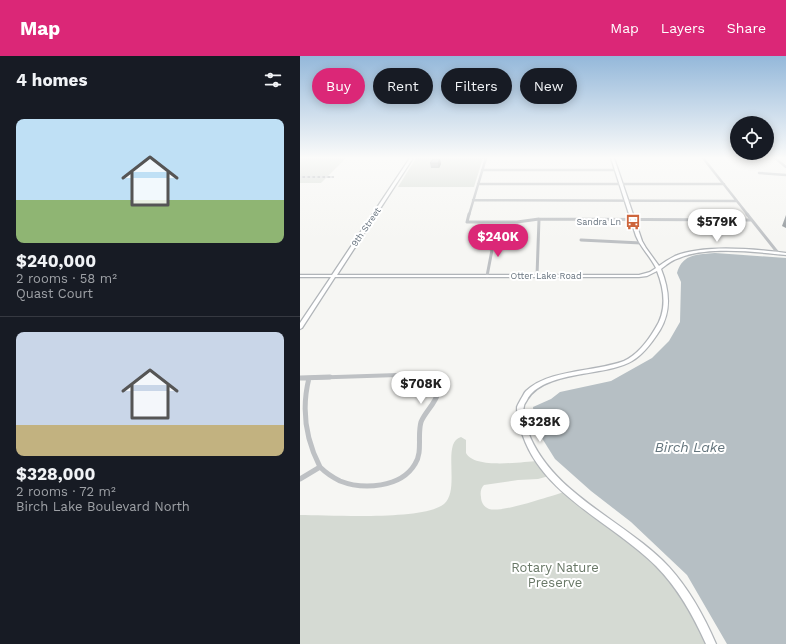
<!DOCTYPE html>
<meta charset="utf-8">
<style>
body{margin:0;font-family:"Work Sans",sans-serif;background:#242831;color:#f1f3f6;height:100vh;display:flex;flex-direction:column;font-size:15px;white-space:nowrap}
*{box-sizing:border-box;margin:0}
p{font-size:13px;color:#9ea1a6}
.icon{flex:none;width:22px;height:22px;fill:none;stroke:currentColor;stroke-width:2;stroke-linecap:round;stroke-linejoin:round}
.map{position:relative;flex:1;overflow:hidden}
.drawer{display:flex;flex-direction:column;background:#171b24;width:300px}
.drawer>*{flex:none}
.guide{position:absolute;left:12px;top:12px;width:380px;height:36px;display:flex;gap:8px}
.controls{position:absolute;left:430px;top:60px;display:grid;gap:8px}
.controls a{display:grid;place-items:center;width:44px;height:44px;border-radius:50%;background:#171b24;box-shadow:0 2px 10px #0003;font-size:20px}
.price{position:absolute;translate:-50% -34px;padding:0 9px;border-radius:14px;background:#fff;color:#222;font-size:13px;line-height:26px;filter:drop-shadow(0 1px 2px #0008)}
.price::after{content:'';position:absolute;left:50%;top:24px;width:12px;height:9px;margin-left:-6px;background:inherit;clip-path:polygon(0 0,100% 0,50% 100%)}
.price.current{background:#db2777;color:#fff}
ul{padding:0;list-style:none}
li{display:grid;align-content:center;gap:8px;height:212px;padding:0 16px}
li+li{border-top:1px solid #363941}
li span{display:grid;place-items:center;height:124px;border-radius:8px;color:#555}
li>.icon{margin-inline-start:auto}
span .icon{width:72px;height:72px;fill:#fffc;stroke-width:1}
li b{font-size:17px}
h2{display:flex;justify-content:space-between;align-items:center;height:48px;padding:0 16px;font-size:17px}
.chip{padding:0 14px;border-radius:18px;background:#171b24;box-shadow:0 2px 10px #0003;font-size:14px;line-height:36px}
.chip.current{background:#db2777;color:#fff}
header{display:flex;align-items:center;gap:24px;box-sizing:border-box;height:56px;padding:0 20px;background:#db2777;color:#fff}
header strong{font-size:19px}
nav{display:flex;gap:22px;margin-inline-start:auto;font-size:14px}
main{display:flex;flex:1;min-height:0}
.map>svg:first-child{display:block}
</style>
<header>
<strong>Map</strong>
<nav><a>Map</a><a>Layers</a><a>Share</a></nav>
</header>
<main>
<section class="drawer">
<h2>4 homes<svg class="icon" aria-label="filters" viewBox="0 0 24 24"><path d="M4 7h16M4 17h16"/><circle cx="9" cy="7" r="2"/><circle cx="15" cy="17" r="2"/></svg></h2>
<ul>
<li><span style="background:linear-gradient(#bfe0f5 65%,#8fb573 0)"><svg class="icon" aria-label="home" viewBox="0 0 24 24"><path d="M3 11l9-7 9 7M6 9v11h12V9"/></svg></span><div><b>$240,000</b><p>2 rooms · 58 m²</p><p>Quast Court</p></div></li>
<li><span style="background:linear-gradient(#c9d6e8 75%,#c2b280 0)"><svg class="icon" aria-label="home" viewBox="0 0 24 24"><path d="M3 11l9-7 9 7M6 9v11h12V9"/></svg></span><div><b>$328,000</b><p>2 rooms · 72 m²</p><p>Birch Lake Boulevard North</p></div></li>
</ul>
</section>
<div class="map">
<svg width="486" height="588" viewBox="0 0 486 588">
<rect width="100%" height="100%" fill="#f6f6f3"/>
<!-- green -->
<path fill="#d5dad3" d="M0,102H46L21,127H0Z
M116,102H183L174,131H98Z
M161,381L166,384V397C174,413 221,406 237,405L249,420L238,423L218,424L184,429C181,432 180,436 181,441C181,446 184,451 189,453C203,457 249,440 265,436C299,464 343,491 370,525C385,544 396,566 408,588H0V459C30,459 123,465 144,448C161,434 141,386 161,381Z"/>
<!-- water -->
<path fill="#b6bfc4" d="M415,197L486,202V588H427L387,519L331,466L291,435L255,403L235,371L233,351L251,343L260,336L311,325L352,302L369,285L380,266L381,226L377,217C383,197 397,199 415,197Z"/>
<g fill="none" stroke-linecap="round" stroke-linejoin="round">
<defs>
<path id="secondary" d="M110,102H113L37,219H339L350,216L356,212C350,200 341,192 336,180L311,102H314L342,185L346,192L359,210C364,206 369,203 375,200C404,188 455,193 486,197V199C456,196 407,190 379,202C372,204 366,209 361,213C369,233 372,254 360,274C353,285 344,298 332,305C305,321 243,314 227,344C226,346 224,348 224,350C222,357 225,369 228,376C252,439 325,464 369,511C389,533 404,560 416,588H406C393,559 378,532 356,510C313,467 244,440 223,380C221,376 218,371 218,366C217,362 217,355 217,351C218,348 220,345 221,343C223,340 224,337 226,335C249,313 295,316 324,305C337,299 348,285 355,273C367,255 365,235 357,215L347,220L339,221H35L2,272L0,273V267L31,221H0V219H32Z"/>
</defs>
<!-- secondary casing -->
<use href="#secondary" stroke="#b1b5b9" stroke-width="2.5"/>
<!-- street-far3 -->
<path stroke="#bec1c4" stroke-width="2.5" d="M403,102L448,159
M475,102L486,111
M182,114H316
M459,117L486,119
M178,128H424
M173,144L437,145
M169,159L186,102"/>
<!-- street-far2 -->
<path stroke="#bec1c4" stroke-width="3" d="M169,158L167,166H217L239,163L452,164
M447,158L478,197
M281,184L341,187
M187,190L192,194L187,220
M237,220L239,163"/>
<!-- street-far1 -->
<path stroke="#bec1c4" stroke-width="4" d="M5,322L98,319L127,322"/>
<!-- street -->
<path stroke="#bec1c4" stroke-width="5" d="M0,322L30,321
M20,411C26,417 32,421 40,425C63,434 101,432 115,408C123,396 117,380 121,366C125,356 135,348 138,337C138,328 132,323 124,321
M0,423L20,411C5,382 1,354 9,322"/>
<!-- secondary -->
<use href="#secondary" fill="#fff" fill-rule="evenodd"/>
<defs>
<path id="rail" d="M0,121H33"/>
</defs>
<!-- rail casing -->
<use href="#rail" stroke="#a0a5aa" stroke-width="2"/>
<!-- rail -->
<use href="#rail" stroke="#fff" stroke-width="1" stroke-dasharray="2.5" stroke-linecap="butt"/>
</g>
<!-- wall -->
<path fill="#8d9397" d="M140,103L141,108L139,112H131L130,107Z
M486,159V172L482,170Z"/>
<!-- shaded-wall -->
<path fill="#73787b" d="M140,103L141,108L139,112L138,107Z"/>
<!-- building -->
<path fill="#a4abb0" stroke="#73787b" d="M133,103H140L138,107H130Z"/>
<!-- sky -->
<linearGradient id="sky" x2="0" y2="1"><stop stop-color="#94b8da"/><stop offset="0.55" stop-color="#fbfbfa"/><stop offset="1" stop-color="#fbfbfa" stop-opacity="0"/></linearGradient>
<rect width="486" height="185" fill="url(#sky)"/>
<!-- icons -->
<defs>
<symbol id="bus-bare" viewBox="-9 -9 18 18"><path d="M-5-6H5V4H4V6H2V4H-2V6H-4V4H-5ZM-3.5-4V0h7V-4ZM-3.5 1.2v1.5H-2V1.2ZM2 1.2v1.5H3.5V1.2Z" fill="#cd653c" stroke="#fff" stroke-width="2.5" paint-order="stroke"/></symbol>
</defs>
<g fill-rule="evenodd">
<use href="#bus-bare" x="322" y="155" width="22" height="22"/>
</g>
<g text-anchor="middle" stroke-width="4" stroke-linejoin="round" paint-order="stroke">
<!-- far-poi labels -->
<g font-size="9" fill="#697580" stroke="#fff" text-anchor="end">
<text x="321" y="169">Sandra Ln</text>
</g>
<!-- far-street labels -->
<g font-size="9" fill="#697580" stroke="#fff">
<text transform="translate(66 171) rotate(-56)" y="3">9th Street</text>
<text x="246" y="223">Otter Lake Road</text>
</g>
<!-- near-park labels -->
<g font-size="13" fill="#697867" stroke="#fff">
<text x="255" y="516">Rotary Nature<tspan x="255" dy="15">Preserve</tspan></text>
</g>
<!-- near-water labels -->
<g font-size="14" font-style="italic" fill="#64757d" stroke="#fff">
<text x="390" y="396">Birch Lake</text>
</g>
</g>
</svg>
<div class="controls">
<a><svg class="icon" aria-label="locate" viewBox="0 0 24 24"><circle cx="12" cy="12" r="6"/><path d="M12 2v4M12 18v4M2 12h4M18 12h4"/></svg></a>
</div>
<b class="price" style="left:417px;top:187px">$579K</b>
<b class="price current" style="left:198px;top:202px">$240K</b>
<b class="price" style="left:121px;top:349px">$708K</b>
<b class="price" style="left:240px;top:387px">$328K</b>
<div class="guide">
<a class="chip current">Buy</a>
<a class="chip">Rent</a>
<a class="chip">Filters</a>
<a class="chip">New</a>
</div>
</div>
</main>
